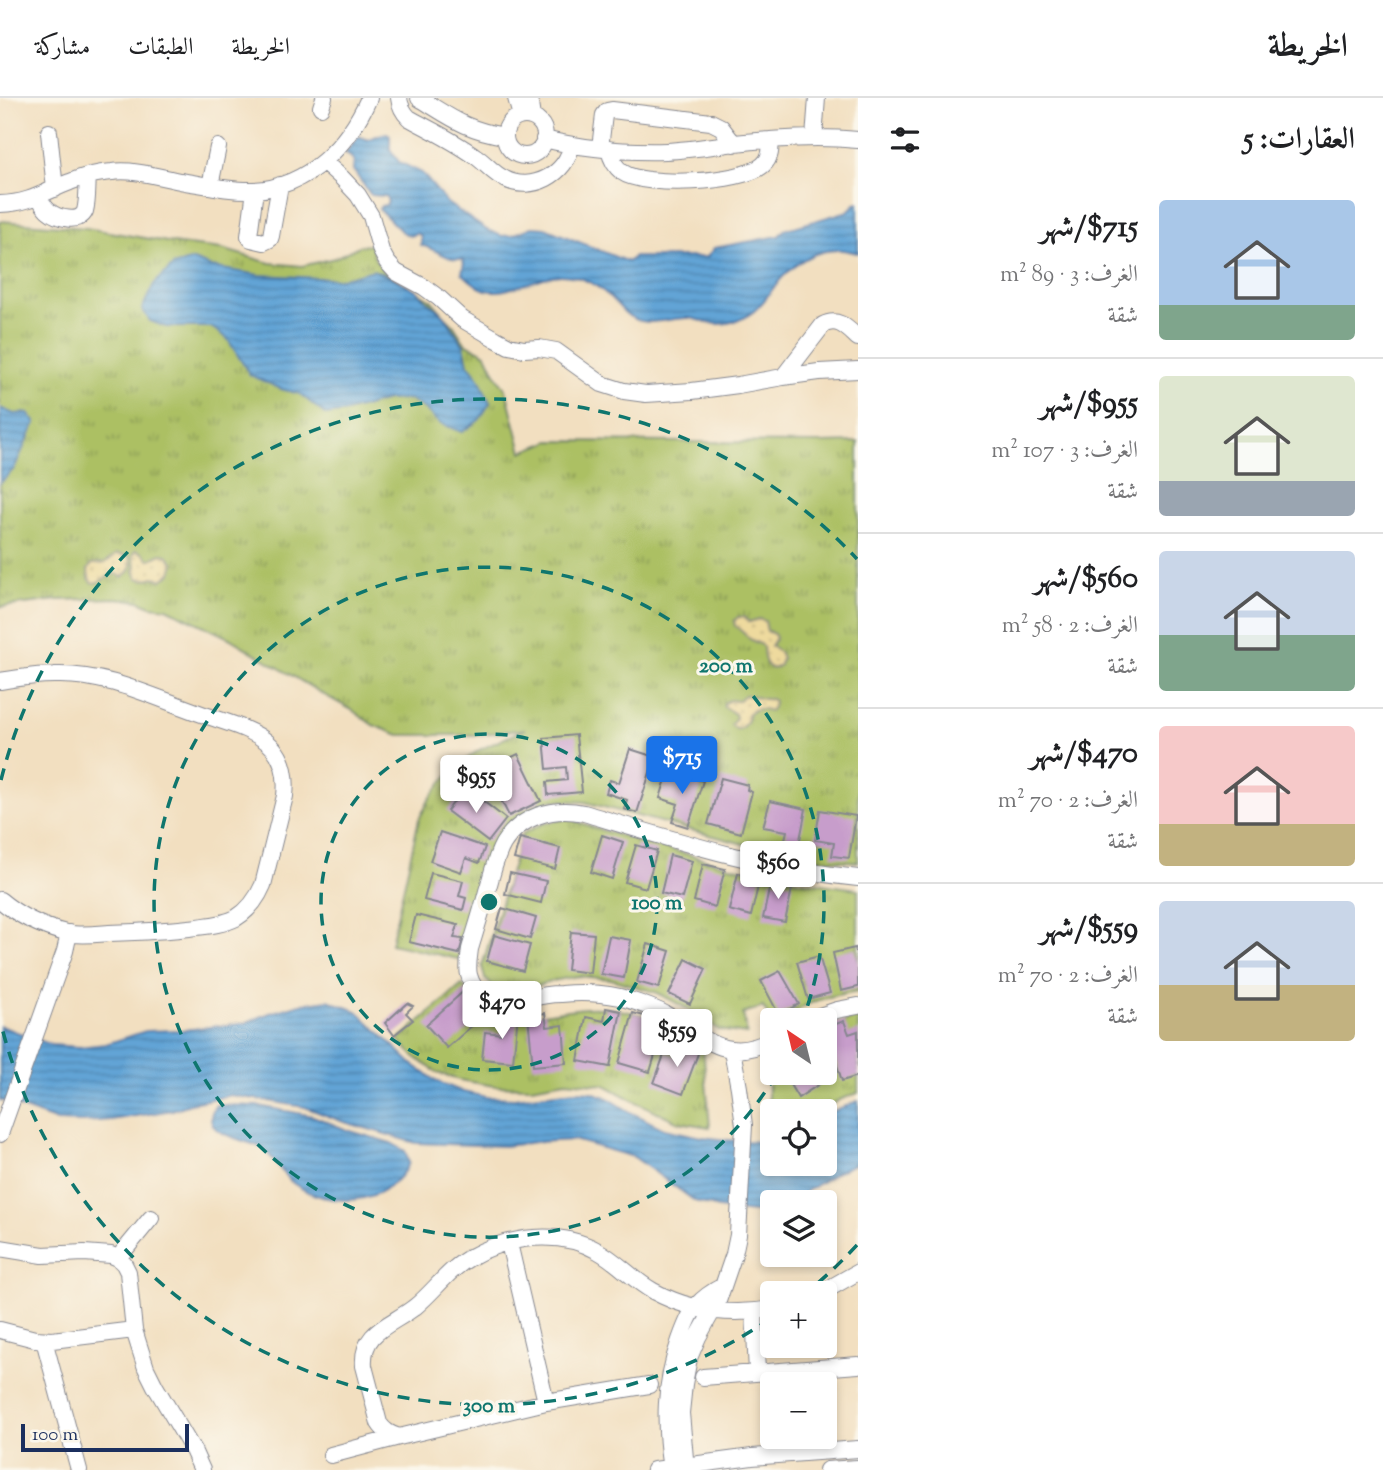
<!DOCTYPE html>
<html lang="ar">
<meta charset="utf-8">
<style>
body{margin:0;font-family:"Sorts Mill Goudy",Amiri,serif;background:#f6f6f6;color:#202124;direction:rtl;height:100vh;display:flex;flex-direction:column;font-size:26px;white-space:nowrap}
*{box-sizing:border-box;margin:0}
p{font-size:23px;color:#757577}
.icon{flex:none;width:38px;height:38px;fill:none;stroke:currentColor;stroke-width:2;stroke-linecap:round;stroke-linejoin:round}
.map{position:relative;flex:1;overflow:hidden;direction:ltr}
.sheet{display:flex;flex-direction:column;background:#fff;width:525px}
.sheet>*{flex:none}
.needle{width:46px;rotate:325deg}
.controls{position:absolute;left:760px;top:910px;display:grid;gap:14px}
.controls a{display:grid;place-items:center;width:77px;height:77px;border-radius:7px;background:#fff;box-shadow:0 4px 10px #0003;font-size:35px}
.scale{position:absolute;left:21px;bottom:18px;width:168px;box-sizing:border-box;padding-left:7px;border:4px solid #1b2f5e;border-top:0;font-size:19px;line-height:24px;white-space:nowrap;color:#1b2f5e;-webkit-text-stroke:5px #fbf7ec;paint-order:stroke}
.price{position:absolute;translate:-50% -60px;padding:0 16px;border-radius:7px;background:#fff;color:#222;font-size:23px;line-height:46px;filter:drop-shadow(0 2px 4px #0008)}
.price::after{content:'';position:absolute;left:50%;top:42px;width:21px;height:16px;margin-left:-10px;background:inherit;clip-path:polygon(0 0,100% 0,50% 100%)}
.price.selected{background:#1a73e8;color:#fff}
ul{padding:0;list-style:none}
li{display:flex;align-items:center;gap:21px;height:175px;padding:0 28px}
li+li{border-top:2px solid #e0e0e0}
li span{display:grid;place-items:center;flex:none;width:196px;height:140px;border-radius:7px;color:#555}
li>.icon{margin-inline-start:auto}
span .icon{width:84px;height:84px;fill:#fffc;stroke-width:1}
li b{font-size:30px}
h2{display:flex;justify-content:space-between;align-items:center;height:84px;padding:0 28px;font-size:30px}
header{display:flex;align-items:center;gap:42px;box-sizing:border-box;height:98px;padding:0 35px;background:#fff;border-bottom:2px solid #e0e0e0}
header strong{font-size:33px}
nav{display:flex;gap:38px;margin-inline-start:auto;font-size:24px}
main{display:flex;flex:1;min-height:0}
.map>svg:first-child{display:block}
</style>
<header>
<strong>الخريطة</strong>
<nav><a>الخريطة</a><a>الطبقات</a><a>مشاركة</a></nav>
</header>
<main>
<section class="sheet">
<h2>العقارات: 5<svg class="icon" aria-label="filters" viewBox="0 0 24 24"><path d="M4 7h16M4 17h16"/><circle cx="9" cy="7" r="2"/><circle cx="15" cy="17" r="2"/></svg></h2>
<ul>
<li><span style="background:linear-gradient(#a9c7e8 75%,#7fa58c 0)"><svg class="icon" aria-label="home" viewBox="0 0 24 24"><path d="M3 11l9-7 9 7M6 9v11h12V9"/></svg></span><div><b>$715/شهر</b><p>الغرف: 3 · 89 m²</p><p>شقة</p></div></li>
<li><span style="background:linear-gradient(#dfe7d0 75%,#9aa5b1 0)"><svg class="icon" aria-label="home" viewBox="0 0 24 24"><path d="M3 11l9-7 9 7M6 9v11h12V9"/></svg></span><div><b>$955/شهر</b><p>الغرف: 3 · 107 m²</p><p>شقة</p></div></li>
<li><span style="background:linear-gradient(#c9d6e8 60%,#7fa58c 0)"><svg class="icon" aria-label="home" viewBox="0 0 24 24"><path d="M3 11l9-7 9 7M6 9v11h12V9"/></svg></span><div><b>$560/شهر</b><p>الغرف: 2 · 58 m²</p><p>شقة</p></div></li>
<li><span style="background:linear-gradient(#f6c9c9 70%,#c2b280 0)"><svg class="icon" aria-label="home" viewBox="0 0 24 24"><path d="M3 11l9-7 9 7M6 9v11h12V9"/></svg></span><div><b>$470/شهر</b><p>الغرف: 2 · 70 m²</p><p>شقة</p></div></li>
<li><span style="background:linear-gradient(#c9d6e8 60%,#c2b280 0)"><svg class="icon" aria-label="home" viewBox="0 0 24 24"><path d="M3 11l9-7 9 7M6 9v11h12V9"/></svg></span><div><b>$559/شهر</b><p>الغرف: 2 · 70 m²</p><p>شقة</p></div></li>
</ul>
</section>
<div class="map">
<svg width="858" height="1372" viewBox="0 0 858 1372">
<defs>
<pattern id="grass-tufts" width="24" height="20" patternUnits="userSpaceOnUse" patternTransform="scale(1.75)"><rect width="24" height="20" fill="#acc064"/><path d="M3 7l-1-3M5 7V3M7 7l1-3M15 17l-1-3M17 17v-4M19 17l1-3" fill="none" stroke="#8b9c56"/></pattern>
<pattern id="sand-dots" width="8" height="8" patternUnits="userSpaceOnUse" patternTransform="scale(1.75)"><rect width="8" height="8" fill="#eeda9e"/><path d="M2 2h.1M6 6h.1" fill="none" stroke="#ccbb8a" stroke-width="1.8" stroke-linecap="round"/></pattern>
<pattern id="water-rules" width="6" height="5" patternUnits="userSpaceOnUse" patternTransform="scale(1.75)"><rect width="6" height="5" fill="#62a4d6"/><path d="M0 2.5h6" fill="none" stroke="#5086b1"/></pattern>
</defs>
<rect width="100%" height="100%" fill="#fbf7ec"/>
<filter id="ink" filterUnits="userSpaceOnUse"><feTurbulence type="fractalNoise" baseFrequency=".0143" numOctaves="2"/><feDisplacementMap in="SourceGraphic" scale="14" xChannelSelector="R" yChannelSelector="G"/><feConvolveMatrix kernelMatrix="1 2 1 2 8 2 1 2 1" color-interpolation-filters="sRGB"/></filter>
<filter id="wash" filterUnits="userSpaceOnUse"><feTurbulence type="fractalNoise" baseFrequency=".00686" numOctaves="4" result="noise"/><feDisplacementMap in="SourceGraphic" scale="28" xChannelSelector="R" yChannelSelector="G"/><feGaussianBlur stdDeviation="1.57" result="paint"/><feColorMatrix in="noise" values="0 0 0 0 0 0 0 0 0 0 0 0 0 0 0 0 0 1.4 0 .05"/><feComposite in="paint" operator="in"/></filter>
<g filter="url(#wash)">
<rect width="100%" height="100%" fill="#f2dfc0"/>
<!-- grass -->
<path fill="url(#grass-tufts)" stroke="#647861" stroke-width="2" d="M0,123L86,130L179,146L222,151L270,165L302,168L335,160L359,148L371,147L375,161L384,173L431,202L454,228L465,245L486,256L495,275L506,292L522,354L550,343L820,345L858,344V764L793,759L585,704L550,702L511,723L490,749L463,862L391,846L419,721L429,702L442,684L460,666L479,652L525,631L475,637H399L373,627L352,612L326,598L229,540L167,510L151,508L139,503L116,500L57,502L0,509Z
M568,720L594,730L725,767L800,783L858,791V893C843,895 828,899 813,904C800,909 786,922 772,922V925L763,909L743,916L747,936L719,932L690,912L658,895L611,881L578,878L547,884L520,896H503L485,881L482,868L522,736L542,726Z
M462,887C474,896 481,908 495,913C522,923 550,914 576,911C623,905 666,923 703,949L710,1029L679,1024L634,1003L605,987L566,983L531,989L495,988L459,982L438,975L416,960L398,942Z
M858,919V995L839,1002L822,1013H772V1035L769,1036L767,962L772,959V975H824V930Z"/>
<!-- sand -->
<path fill="url(#sand-dots)" stroke="#84847e" stroke-width="2" d="M136,452L143,455L149,462L161,456L167,457L174,465L171,475L162,482L154,479L144,482L137,480L134,473L136,468C134,461 131,458 136,452Z
M117,456L129,458C133,464 132,468 129,474L122,479C120,478 118,476 116,476C107,475 89,499 88,472L92,466L105,465Z
M738,519H744L749,524L759,521L765,523L767,533L774,536L776,540L771,548L780,555L782,560L780,567L773,571C763,567 764,558 763,549C759,544 755,545 750,541C745,537 741,532 735,528L734,523Z
M745,597C754,597 762,603 771,601L774,603L773,609L770,613C762,610 754,610 748,616L747,624L740,631H736L731,627L736,620L735,616L724,609V606C728,601 732,602 737,603Z"/>
<!-- water -->
<path fill="url(#water-rules)" stroke="#3e6a9a" stroke-width="2" d="M387,35L390,37V51L399,64L422,75L447,105L487,132L502,138L513,137L532,129L545,130L628,164L633,159H707L714,150L779,138L784,132L848,113L855,106L858,105V155C851,154 844,151 837,152C811,152 790,169 775,188C767,198 761,209 750,216C742,222 731,225 720,226C710,227 700,221 689,220C671,219 649,230 631,219C625,216 621,210 616,205C601,189 583,177 561,177C536,177 501,203 479,189C473,185 467,180 462,175L464,165L462,161C446,162 436,151 421,147V138L416,135L410,138L401,133L379,111L381,108L386,107L388,104L386,98L371,97L353,72L354,62L346,55L358,38L368,42L379,37Z
M193,162L211,169L259,177L340,181L373,172L391,179L416,192L429,205L444,217L464,248L468,266L479,280L490,305L479,322L462,334L439,325L426,312L409,301L387,302L346,314L326,317L300,296L281,291L250,277L227,240L211,229H166L150,223L142,211L154,186L173,168Z
M0,310L14,316L28,315L36,325L27,342L14,371L0,385Z
M328,902L357,913L412,966L436,983L463,994L486,999L514,1000L575,993L591,994L606,999L632,1015L664,1031L702,1039L727,1042L762,1044L772,1043V1066H824V1020L831,1014L858,1003V1064L837,1074L789,1104H772L770,1114H755L718,1110L695,1103L634,1059L574,1042L535,1044L505,1048L416,1045L341,1023L305,1009L231,997L196,1004L172,1012L111,1022L83,1024L57,1023L0,1002V928L52,947L79,949L106,946L146,933L184,932L246,925L270,915L301,906Z
M216,1007L259,1008L313,1018L347,1032L391,1045L405,1053L409,1065C387,1108 329,1112 293,1085C282,1076 275,1062 265,1052C252,1040 194,1040 216,1007Z"/>
<g id="blocks">
<!-- building -->
<path fill="#c79dcb" d="M576,637L582,694L548,697L547,684L567,682L566,669L547,671L544,640Z
M630,651L655,659L637,715L624,711L627,702L606,695L610,682L619,685Z
M518,656L541,703L509,718L486,672Z
M669,672L703,683L688,729L672,724L678,706L660,700Z
M721,680L748,687L747,692L752,694L741,735L708,726Z
M465,689L506,721L488,744L447,713Z
M770,703L806,711L798,752L783,749L787,733L763,729Z
M820,712L856,718L849,760L832,758L834,745L815,742Z
M440,734L485,749L479,765L466,760L461,774L430,763Z
M602,737L623,744L612,781L591,774Z
M520,740L560,750L555,771L514,761Z
M636,747L657,753L646,790L625,784Z
M670,757L692,763L682,800L661,795Z
M703,766L725,771L715,809L694,803Z
M431,775L463,783L459,798L466,800L463,812L424,802Z
M510,775L546,783L541,805L505,796Z
M738,775L760,780L751,818L729,812Z
M771,782L793,786L785,824L763,820Z
M502,810L536,820L530,841L496,831Z
M416,817L458,827L454,840L463,841L459,856L409,844Z
M571,834L594,836L590,875L567,872Z
M494,837L530,847L523,873L487,863Z
M609,838L631,842L624,880L601,876Z
M648,846L670,853L659,890L637,884Z
M855,850L858,863V889L841,893L833,855Z
M819,858L830,895L808,901L797,864Z
M686,861L706,871L690,906L669,896Z
M780,873L799,906L779,917L761,883Z
M466,891L480,905L468,916L476,924L447,950L426,927Z
M407,905L413,908L406,915L413,922L394,937L385,925Z
M606,910L621,913L610,969L578,963L586,919L604,923Z
M545,915L547,929L563,927L566,965L533,968L528,918Z
M633,915L655,921L652,931L662,934L650,974L619,965Z
M503,916L518,917L513,964L482,961L485,934L501,936Z
M844,923L849,936L858,933V978L842,983L825,930Z
M687,945L700,950L683,996L654,985L665,954L681,960Z
M783,975H819L824,983L798,1000Z"/>
</g>
</g>
<g filter="url(#ink)">
<use href="#blocks" fill-opacity="0" stroke="#86878f" stroke-width="2"/>
<g fill="none" stroke-linecap="round" stroke-linejoin="round">
<defs>
<path id="minor" d="M399,0C400,9 403,14 409,20C431,32 454,43 475,58C486,65 493,76 505,81C531,95 568,76 571,47
M419,0C452,20 466,32 505,38
M516,0L521,18
M529,0L532,19
M321,9L324,0
M505 38a20 20 0 1 1 40 0a20 20 0 1 1-40 0Z
M49,34L55,91
M814,40L817,0
M544,41C584,51 625,54 666,53C690,52 712,48 735,45C776,41 817,38 858,42
M600,50L604,17L607,13L612,12L711,24L721,29L734,46
M609,51C611,61 614,68 622,74C644,90 743,85 763,67C771,60 771,51 770,42
M324,64L342,80L358,97L371,118L381,153L387,164L396,174L424,189L439,200L462,221L496,241L509,248L524,251L539,250L556,253L602,286L624,293L646,296L692,293L738,287L783,279L819,274L858,272
M210,88L218,49
M255,92L249,138L251,141L264,144L270,141L271,138L280,87
M39,99C42,104 44,109 49,113C57,120 80,126 85,113C88,102 87,88 88,78
M0,106C31,105 44,94 70,84C84,78 98,75 112,74C134,71 159,79 180,83C205,87 230,93 254,92C309,89 348,47 369,0
M783,279L823,227C838,219 847,230 858,240
M0,583C18,580 36,577 54,577C105,575 151,598 199,615C243,631 292,637 285,698L263,787C257,801 249,812 236,820C222,827 205,828 189,830C163,833 136,834 109,835C96,836 80,838 66,835C42,829 19,818 0,802
M808,922L837,912L858,908
M772,942C723,967 704,937 665,916C651,908 635,904 620,899C601,895 581,894 561,896C551,896 539,898 530,901C523,903 516,907 509,907C492,908 473,894 469,877C467,869 469,859 470,851C476,831 482,812 487,793C492,777 495,760 503,746C521,717 553,709 584,715C674,742 764,771 858,780
M0,1036L65,853L69,835
M509,1145L546,1304
M0,1150L43,1157L84,1155L111,1157L118,1160L124,1166L128,1174L134,1232L146,1270L155,1288L193,1352L202,1372
M118,1160L151,1120
M821,1195L858,1174
M754,1214L757,1274
M0,1232L35,1241L52,1242L134,1232
M44,1242L79,1372
M703,1279L858,1267
M649,1287L546,1304L399,1339C390,1336 384,1333 379,1325L364,1268C361,1232 393,1227 416,1208C435,1192 449,1171 471,1159C509,1138 559,1131 598,1153C618,1164 633,1182 653,1193C690,1213 731,1218 772,1211
M331,1357L399,1339
M654,1372L752,1359L858,1351
M671,1372C664,1325 664,1287 680,1242C684,1231 689,1217 696,1208C704,1199 713,1193 723,1188
M686,1372L681,1315L684,1286L689,1260L698,1239L718,1203L734,1156L738,1137L744,1027L739,990L732,952
M827,1372L858,1370"/>
</defs>
<!-- minor casing -->
<use href="#minor" stroke="#86878f" stroke-width="18"/>
<!-- minor -->
<use href="#minor" stroke="#fff" stroke-width="16"/>
</g>
</g>
<!-- distance rings -->
<g fill="none" stroke="#0f766e" stroke-width="3.5" stroke-dasharray="12 9">
<circle cx="489" cy="804" r="168"/>
<path d="M776 977A335 335 0 1 1 803 921"/>
<path d="M857 1147A503 503 0 0 1 806 1195M770 1221A503 503 0 0 1 1 926M1 682A503 503 0 0 1 857 461"/>
</g>
<circle cx="489" cy="804" r="10" fill="#0f766e" stroke="#fbf7ec" stroke-width="3.5"/>
<g font-size="21" text-anchor="middle" font-weight="bold" fill="#0f766e" stroke="#fbf7ec" stroke-width="6" stroke-linejoin="round" paint-order="stroke">
<text x="726" y="574">200 m</text>
<text x="657" y="811">100 m</text>
<text x="489" y="1314">300 m</text>
</g>
</svg>
<div class="controls">
<a><svg class="needle" viewBox="-14 -14 28 28"><path d="M0-13l5 13h-10z" fill="#e53935"/><path d="M0 13l5-13h-10z" fill="#757577"/></svg></a>
<a><svg class="icon" aria-label="locate" viewBox="0 0 24 24"><circle cx="12" cy="12" r="6"/><path d="M12 2v4M12 18v4M2 12h4M18 12h4"/></svg></a>
<a><svg class="icon" aria-label="layers" viewBox="0 0 24 24"><path d="M12 4l9 5-9 5-9-5zM3 14l9 5 9-5"/></svg></a>
<a>+</a>
<a>−</a>
</div>
<div class="scale">100 m</div>
<b class="price selected" style="left:682px;top:698px">$715</b>
<b class="price" style="left:476px;top:717px">$955</b>
<b class="price" style="left:778px;top:803px">$560</b>
<b class="price" style="left:502px;top:943px">$470</b>
<b class="price" style="left:677px;top:971px">$559</b>
</div>
</main>
